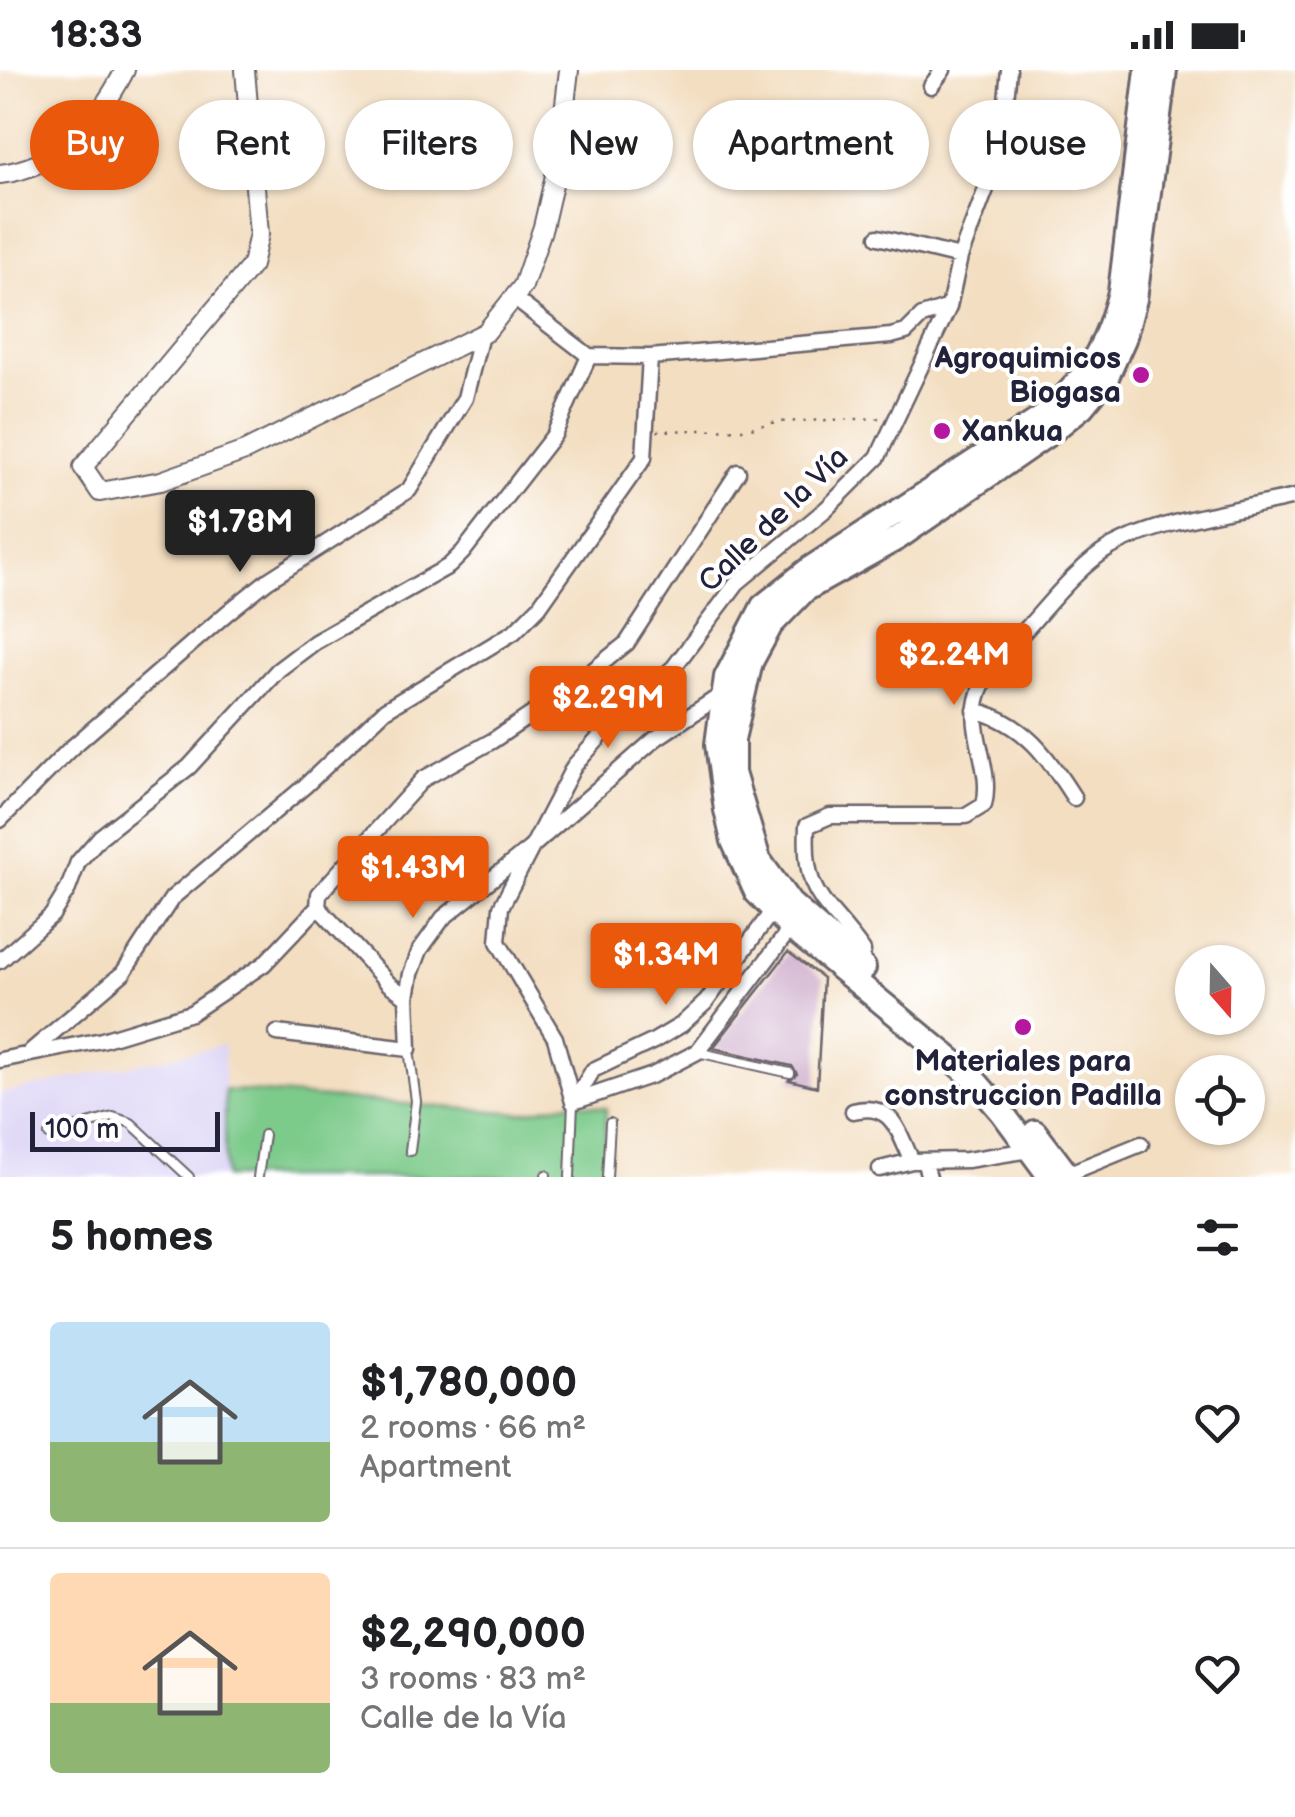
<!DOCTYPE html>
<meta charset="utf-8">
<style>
body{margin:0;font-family:"Balsamiq Sans",sans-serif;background:#f2f2f2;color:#202124;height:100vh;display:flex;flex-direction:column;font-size:38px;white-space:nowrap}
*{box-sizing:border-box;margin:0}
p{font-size:32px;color:#757577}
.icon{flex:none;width:55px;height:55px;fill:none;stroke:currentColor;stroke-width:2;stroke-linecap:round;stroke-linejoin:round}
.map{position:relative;height:1107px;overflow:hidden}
.drawer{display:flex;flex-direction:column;background:#fff;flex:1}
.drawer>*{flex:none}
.banner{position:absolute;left:30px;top:30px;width:1235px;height:90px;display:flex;gap:20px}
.needle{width:65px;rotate:160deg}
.controls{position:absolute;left:1175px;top:875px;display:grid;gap:20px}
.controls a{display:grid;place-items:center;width:90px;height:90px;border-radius:50%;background:#fff;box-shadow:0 2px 8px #0004;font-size:50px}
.scale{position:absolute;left:30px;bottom:25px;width:190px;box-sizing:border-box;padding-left:10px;border:5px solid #22223b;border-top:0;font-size:28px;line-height:35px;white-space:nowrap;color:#22223b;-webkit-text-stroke:8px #fff;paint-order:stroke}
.price{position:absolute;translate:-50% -85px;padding:0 22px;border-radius:10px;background:#ea580c;color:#fff;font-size:32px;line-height:65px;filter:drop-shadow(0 2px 5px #0008)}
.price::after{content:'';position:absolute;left:50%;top:60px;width:30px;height:22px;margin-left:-15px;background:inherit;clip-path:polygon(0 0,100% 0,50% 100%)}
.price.current{background:#222;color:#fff}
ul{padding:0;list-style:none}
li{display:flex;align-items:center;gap:30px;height:250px;padding:0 50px}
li+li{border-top:2px solid #e0e0e0}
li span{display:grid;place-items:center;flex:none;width:280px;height:200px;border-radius:10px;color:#555}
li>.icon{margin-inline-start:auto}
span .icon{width:120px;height:120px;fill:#fffc;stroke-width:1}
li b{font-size:42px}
h2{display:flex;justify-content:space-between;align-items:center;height:120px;padding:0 50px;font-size:42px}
.pill{padding:0 35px;border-radius:45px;background:#fff;box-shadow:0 2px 8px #0004;font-size:35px;line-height:90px}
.pill.current{background:#ea580c;color:#fff}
.status{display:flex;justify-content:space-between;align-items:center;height:70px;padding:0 50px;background:#fff;direction:ltr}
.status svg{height:28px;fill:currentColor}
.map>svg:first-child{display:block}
</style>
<div class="status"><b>18:33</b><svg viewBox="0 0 49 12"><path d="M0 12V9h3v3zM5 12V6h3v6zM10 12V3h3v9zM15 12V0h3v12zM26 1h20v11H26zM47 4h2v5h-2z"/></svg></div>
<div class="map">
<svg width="1295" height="1107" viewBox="0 0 1295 1107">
<rect width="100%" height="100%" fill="#fff"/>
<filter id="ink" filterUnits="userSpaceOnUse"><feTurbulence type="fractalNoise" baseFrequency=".01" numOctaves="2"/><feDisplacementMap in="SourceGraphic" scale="20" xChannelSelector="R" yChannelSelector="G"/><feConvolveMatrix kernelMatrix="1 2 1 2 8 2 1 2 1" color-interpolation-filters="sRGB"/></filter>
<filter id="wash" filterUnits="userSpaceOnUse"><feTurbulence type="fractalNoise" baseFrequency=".0048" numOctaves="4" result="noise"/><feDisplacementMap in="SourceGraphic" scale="40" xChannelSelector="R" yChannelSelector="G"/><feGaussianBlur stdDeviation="2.25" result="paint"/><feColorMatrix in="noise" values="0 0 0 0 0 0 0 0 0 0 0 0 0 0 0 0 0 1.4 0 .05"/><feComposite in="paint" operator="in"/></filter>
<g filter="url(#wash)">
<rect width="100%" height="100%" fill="#f3dec1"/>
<!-- built -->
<path fill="#ddd5f6" d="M224,975L225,1107H0V1024Z"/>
<!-- green -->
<path fill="#7dcb8b" stroke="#507663" stroke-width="2.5" d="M225,1020L520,1043L573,1032L606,1038L605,1107H225Z"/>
<g id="blocks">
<!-- building -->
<path fill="#c59fc3" d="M788,882L823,908L817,1017L789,1010L797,1004L792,996L713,978Z"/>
</g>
</g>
<g filter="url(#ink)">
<use href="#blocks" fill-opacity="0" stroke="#6b646a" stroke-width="2.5"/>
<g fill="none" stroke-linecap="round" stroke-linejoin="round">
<defs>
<path id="service" d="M409,979L416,1031L410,1081
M697,982L790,1003
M49,1065L113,1047L131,1053L189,1107
M546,1105V1107
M258,1107L264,1065
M570,1107L573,1032
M607,1107L610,1053"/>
<path id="minor" d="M931,16L943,0
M878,167L960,187
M515,229L589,286L650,287L891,266L906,262L922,246L949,237
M975,640C1025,653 1048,687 1074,728
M0,750L69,680L227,543L267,511L409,420L465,328L481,265
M318,837L389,914L407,927
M0,891L52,845L68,819L78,792L100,767L189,697L278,600L315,572L449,496L463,482L554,365L589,286
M861,896L863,881C825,827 803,830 807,756L830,746H966L984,735C993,700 969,664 977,630C984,599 1008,579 1029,556C1053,529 1080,495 1111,477C1160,450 1239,440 1295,427
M277,963L409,979L407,927L411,904L420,880L443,848L528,780L655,669L721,625
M31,981L123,903L172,828L305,716L385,640L514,562L539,537L644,388L650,287
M0,990L102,970L191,943L264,894L318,837L319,824L423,709L492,671L571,618L627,573L738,402
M573,1032L555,968L498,872L501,837L574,696L615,650L674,597L737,513L826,439L878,387L949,237L960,187L1001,80L1009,0
M573,1032L653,1005L697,982L791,858
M574,1032L593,1000L654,971L681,955L706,932L773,840
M853,1041C893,1031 898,1062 912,1091
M924,1091L929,1107
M880,1099L912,1091L967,1090L1030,1080
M1067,1104L1141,1074"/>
<path id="tertiary" d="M245,0L259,164L252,195L83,397L100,422L161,411L245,381L486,262L523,216L543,157L558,93L569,0
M0,104C59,97 99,51 125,0"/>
<path id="primary" d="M864,898L790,833L759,790L733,703V669L751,592L771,555L805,520L898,468L1050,363L1082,337L1107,307L1124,269L1135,229L1165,0
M1035,1062L1069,1107
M1050,1107L1001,1041L970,1005L791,858L756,822L733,771L726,740L717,674L726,607L763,536L809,499L1043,347C1088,307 1105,279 1120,222L1147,0"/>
</defs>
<!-- service casing -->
<use href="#service" stroke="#6b646a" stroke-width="12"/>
<!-- minor casing -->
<use href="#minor" stroke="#6b646a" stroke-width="19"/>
<!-- tertiary casing -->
<use href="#tertiary" stroke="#6b646a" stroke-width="22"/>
<!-- primary casing -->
<use href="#primary" stroke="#6b646a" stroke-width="28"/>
<!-- path -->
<path stroke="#6b646a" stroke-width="2.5" stroke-dasharray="2.5 8" stroke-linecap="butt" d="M657,361L746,359L776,352L883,348"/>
<!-- service -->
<use href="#service" stroke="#fff" stroke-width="8"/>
<!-- minor -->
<use href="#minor" stroke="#fff" stroke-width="14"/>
<!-- tertiary -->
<use href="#tertiary" stroke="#fff" stroke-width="18"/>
<!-- primary -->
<use href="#primary" stroke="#fff" stroke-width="22"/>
</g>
</g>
<!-- markers -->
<g fill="#b5179e" stroke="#fff" stroke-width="4">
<circle cx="1141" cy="305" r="10"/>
<circle cx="942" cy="361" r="10"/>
<circle cx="1023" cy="957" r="10"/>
</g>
<g text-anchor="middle" stroke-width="8" stroke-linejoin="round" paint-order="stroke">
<!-- poi labels -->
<g font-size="30" font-weight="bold" fill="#22223b" stroke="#fff" text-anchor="end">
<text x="1121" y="298">Agroquimicos<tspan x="1121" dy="34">Biogasa</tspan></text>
<text x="962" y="371" text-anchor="start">Xankua</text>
<text x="1023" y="1001" text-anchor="middle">Materiales para<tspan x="1023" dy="34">construccion Padilla</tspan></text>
</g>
<!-- street labels -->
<g font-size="30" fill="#22223b" stroke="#fff">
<text transform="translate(773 449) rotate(-44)" y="10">Calle de la Vía</text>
</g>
</g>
</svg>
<div class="controls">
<a><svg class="needle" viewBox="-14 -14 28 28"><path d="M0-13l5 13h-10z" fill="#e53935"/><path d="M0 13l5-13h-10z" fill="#757577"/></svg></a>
<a><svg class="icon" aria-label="locate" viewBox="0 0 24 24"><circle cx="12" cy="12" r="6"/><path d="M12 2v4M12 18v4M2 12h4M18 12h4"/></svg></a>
</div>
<div class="scale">100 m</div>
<b class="price current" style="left:240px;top:505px">$1.78M</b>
<b class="price" style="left:954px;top:638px">$2.24M</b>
<b class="price" style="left:608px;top:681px">$2.29M</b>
<b class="price" style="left:413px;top:851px">$1.43M</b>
<b class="price" style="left:666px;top:938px">$1.34M</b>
<div class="banner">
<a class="pill current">Buy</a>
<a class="pill">Rent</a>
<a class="pill">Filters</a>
<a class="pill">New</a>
<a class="pill">Apartment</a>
<a class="pill">House</a>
</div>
</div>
<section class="drawer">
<h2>5 homes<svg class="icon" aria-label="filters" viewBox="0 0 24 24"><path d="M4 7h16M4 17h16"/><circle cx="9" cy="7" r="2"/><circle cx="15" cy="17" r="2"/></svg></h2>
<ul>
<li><span style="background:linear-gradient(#bfe0f5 60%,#8fb573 0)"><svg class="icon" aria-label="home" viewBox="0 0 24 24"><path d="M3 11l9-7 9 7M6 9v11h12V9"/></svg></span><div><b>$1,780,000</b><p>2 rooms · 66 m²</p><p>Apartment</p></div><svg class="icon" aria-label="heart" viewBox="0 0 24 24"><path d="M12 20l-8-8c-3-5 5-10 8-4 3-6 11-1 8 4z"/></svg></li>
<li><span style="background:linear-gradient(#ffd9b3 65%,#8fb573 0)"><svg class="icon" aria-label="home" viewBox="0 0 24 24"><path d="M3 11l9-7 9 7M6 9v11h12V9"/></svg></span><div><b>$2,290,000</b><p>3 rooms · 83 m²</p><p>Calle de la Vía</p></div><svg class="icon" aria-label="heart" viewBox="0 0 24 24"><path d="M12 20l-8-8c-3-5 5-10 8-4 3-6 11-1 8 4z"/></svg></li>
</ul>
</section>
